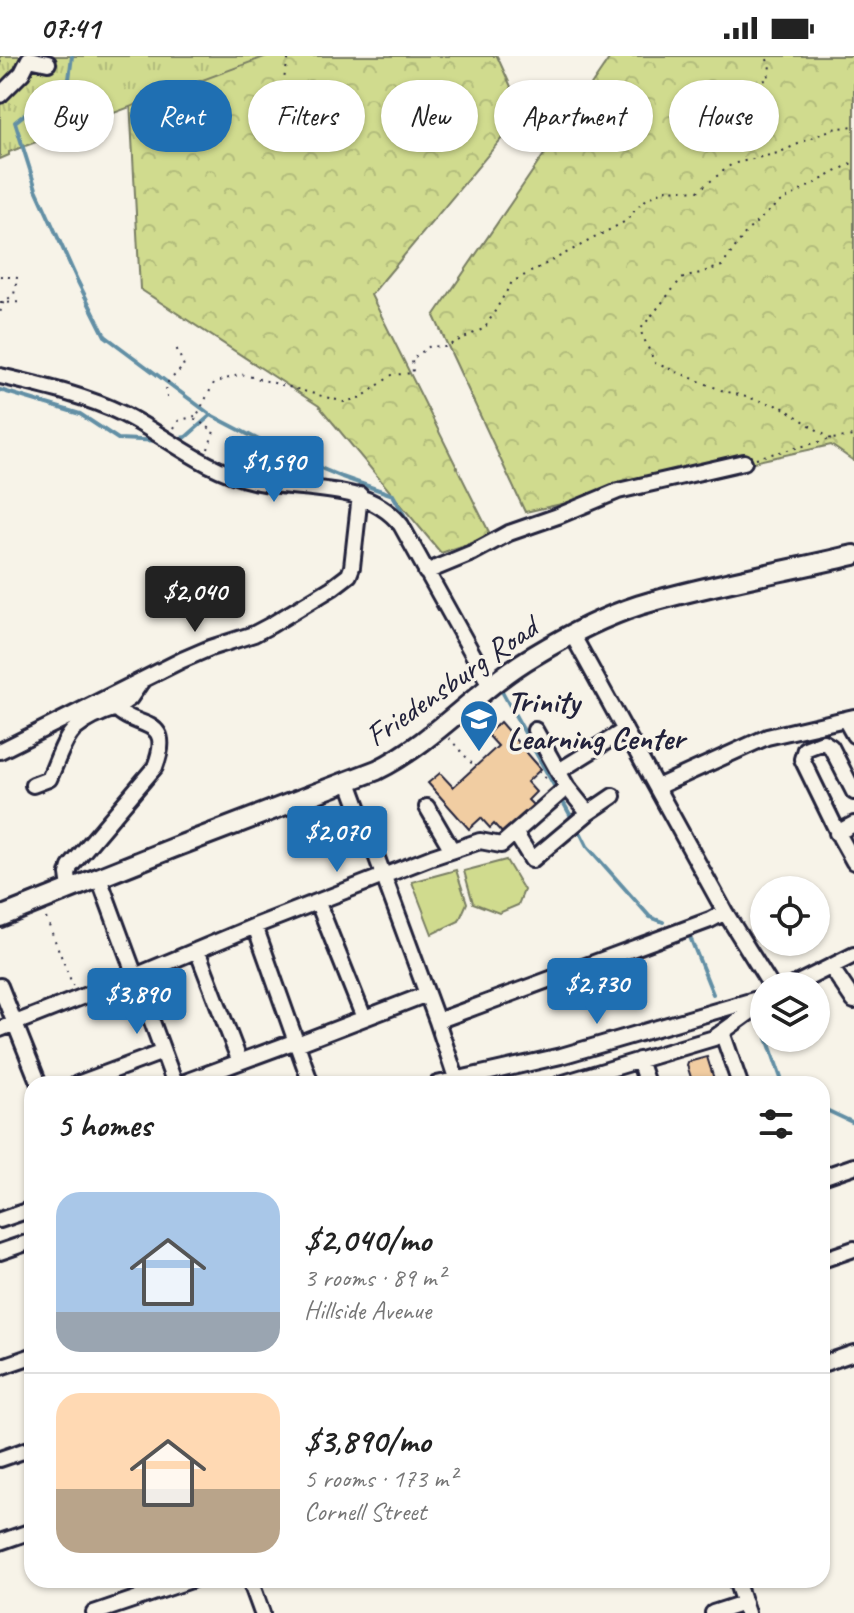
<!DOCTYPE html>
<meta charset="utf-8">
<style>
body{margin:0;font-family:Caveat,sans-serif;background:#f6f6f6;color:#222;height:100vh;display:flex;flex-direction:column;font-size:30px;white-space:nowrap}
*{box-sizing:border-box;margin:0}
p{font-size:26px;color:#767676}
.icon{flex:none;width:44px;height:44px;fill:none;stroke:currentColor;stroke-width:2;stroke-linecap:round;stroke-linejoin:round}
.map{position:relative;flex:1;overflow:hidden}
.sheet{position:absolute;left:24px;top:1020px;width:806px;height:512px;display:flex;flex-direction:column;background:#fff;border-radius:24px;box-shadow:0 2px 6px #0004}
.sheet>*{flex:none}
.top-card{position:absolute;left:24px;top:24px;width:806px;height:72px;display:flex;gap:16px}
.controls{position:absolute;left:750px;top:820px;display:grid;gap:16px}
.controls a{display:grid;place-items:center;width:80px;height:80px;border-radius:50%;background:#fff;box-shadow:0 2px 6px #0004;font-size:40px}
.price{position:absolute;translate:-50% -68px;padding:0 18px;border-radius:8px;background:#1f6fb2;color:#fff;font-size:26px;line-height:52px;filter:drop-shadow(0 2px 4px #0008)}
.price::after{content:'';position:absolute;left:50%;top:48px;width:24px;height:18px;margin-left:-12px;background:inherit;clip-path:polygon(0 0,100% 0,50% 100%)}
.price.active{background:#222;color:#fff}
ul{padding:0;list-style:none}
li{display:flex;align-items:center;gap:24px;height:200px;padding:0 32px}
li+li{border-top:2px solid #e0e0e0}
li span{display:grid;place-items:center;flex:none;width:224px;height:160px;border-radius:24px;color:#555}
li>.icon{margin-inline-start:auto}
span .icon{width:96px;height:96px;fill:#fffc;stroke-width:1}
li b{font-size:34px}
h2{display:flex;justify-content:space-between;align-items:center;height:96px;padding:0 32px;font-size:34px}
.chip{padding:0 28px;border-radius:36px;background:#fff;box-shadow:0 2px 6px #0004;font-size:28px;line-height:72px}
.chip.active{background:#1f6fb2;color:#fff}
.status{display:flex;justify-content:space-between;align-items:center;height:56px;padding:0 40px;background:#fff;direction:ltr}
.status svg{height:22px;fill:currentColor}
.map>svg:first-child{display:block}
</style>
<div class="status"><b>07:41</b><svg viewBox="0 0 49 12"><path d="M0 12V9h3v3zM5 12V6h3v6zM10 12V3h3v9zM15 12V0h3v12zM26 1h20v11H26zM47 4h2v5h-2z"/></svg></div>
<div class="map">
<svg width="854" height="1557" viewBox="0 0 854 1557">
<defs>
<pattern id="forest-crowns" width="20" height="18" patternUnits="userSpaceOnUse" patternTransform="scale(2)"><rect width="20" height="18" fill="#d0db8e"/><path d="M2 6a3 3 0 1 1 6 0M12 15a3 3 0 1 1 6 0" fill="none" stroke="#b2bc7b"/></pattern>
<pattern id="park-tufts" width="24" height="20" patternUnits="userSpaceOnUse" patternTransform="scale(2)"><rect width="24" height="20" fill="#d0db8e"/><path d="M3 7l-1-3M5 7V3M7 7l1-3M15 17l-1-3M17 17v-4M19 17l1-3" fill="none" stroke="#b2bc7b"/></pattern>
</defs>
<rect width="100%" height="100%" fill="#f7f3e8"/>
<filter id="ink" filterUnits="userSpaceOnUse"><feTurbulence type="fractalNoise" baseFrequency=".0125" numOctaves="2"/><feDisplacementMap in="SourceGraphic" scale="16" xChannelSelector="R" yChannelSelector="G"/><feConvolveMatrix kernelMatrix="1 2 1 2 8 2 1 2 1" color-interpolation-filters="sRGB"/></filter>
<g filter="url(#ink)">
<!-- grass -->
<path fill="#d0db8e" stroke="#797e64" stroke-width="2" d="M506,804L524,834L518,849L499,857L473,847L464,815Z
M456,814L467,847L459,865L432,878L412,826Z"/>
<!-- forest -->
<path fill="url(#forest-crowns)" stroke="#797e64" stroke-width="2" d="M104,0H497L523,57L371,239L491,480L441,497L319,350L140,233L130,44Z
M611,0H854V405L831,389L525,456L434,260Z"/>
<!-- park -->
<path fill="url(#park-tufts)" stroke="#797e64" stroke-width="2" d="M0,0H267L9,96V99L0,103Z"/>
<g fill="none" stroke-linecap="round" stroke-linejoin="round">
<!-- stream -->
<path stroke="#628fa5" stroke-width="4" d="M72,0L69,23L15,66L36,133L78,226L105,280L211,359
M0,334L80,358L118,383L162,385
M175,383L186,381L211,359L282,396L342,421L393,439L432,509
M436,517L494,621
M498,628L573,764
M578,772L587,790L650,861L663,866
M690,881L713,938
M767,982L783,1028
M822,1052L854,1067"/>
</g>
<!-- building -->
<path fill="#f1cda2" stroke="#22223b" stroke-width="2" d="M500,666L541,713L527,726L536,736L528,744L536,752L505,780L494,768L490,772L481,762L469,773L428,727L440,717L453,731L498,690L487,678Z
M707,1001L714,1023H716L717,1028H693L687,1009L688,1006Z"/>
<g fill="none" stroke-linecap="round" stroke-linejoin="round">
<defs>
<path id="minor" d="M0,39L22,17L29,3L48,7
M0,320C42,330 84,339 123,358C167,380 203,414 253,425C303,436 366,425 401,469L491,631
M426,516L472,497L509,477L558,460L618,435L744,406
M572,578L725,856L771,930
M845,663L854,679
M535,674L567,731L588,757
M0,695L182,604L210,592L254,578L271,569L332,532L349,519L352,511L360,439
M559,715L625,674
M349,726L437,965L458,1028
M33,729L49,723C56,709 64,681 76,672C87,663 103,656 116,652
M657,731L767,681L854,661
M854,736L831,691L823,686L805,693L802,703L840,781L854,806
M427,751L452,794
M837,777L854,768
M516,778L532,804L588,757L613,740
M99,822L175,1028
M70,832L68,818L70,811L155,711C175,659 135,674 116,652L130,642L141,626
M318,847L364,962
M255,870L311,1028
M197,894L240,1006
M831,911L854,945
M0,930L39,1028
M792,930L854,899
M437,965L710,864L725,856
M0,973L135,920L255,870L432,801L480,785L501,789L567,731
M722,976L740,1028
M297,988L427,938
M639,1004L647,1028
M77,1028L163,996
M180,1028L296,985
M437,1028L561,1000L764,941
M560,1028L714,982L764,946
M822,1121L854,1110
M0,1164L32,1153
M0,1196L32,1185
M822,1204L854,1193
M822,1308L854,1297
M0,1311L32,1300
M0,1403L32,1392
M0,1486L32,1475
M250,1524L262,1557
M736,1524L747,1557
M94,1557L191,1524
M713,1557L744,1547"/>
<path id="major" d="M0,861L173,792L377,714C436,685 478,632 535,599C568,579 603,561 640,549C710,528 783,516 854,499"/>
</defs>
<!-- minor casing -->
<use href="#minor" stroke="#22223b" stroke-width="20"/>
<!-- major casing -->
<use href="#major" stroke="#22223b" stroke-width="24"/>
<!-- path -->
<path stroke="#22223b" stroke-width="2" stroke-dasharray="2 6" stroke-linecap="butt" d="M0,7L3,0
M692,30L768,24L770,9L765,0
M255,68L283,27L289,0
M0,220L18,222L14,238L3,247L0,257
M0,247L23,246
M167,342L166,328L184,310L175,289
M174,372L178,365L195,360
M831,383L782,351L721,334L655,307L640,274L681,223L722,210L746,176L778,147L854,106
M208,393L214,375L195,363L214,327L241,318L344,346L362,341L392,319L413,317L412,303L430,290L445,291L485,272L512,226L626,165L642,146L667,133L698,135L732,108L778,97L832,73L854,70
M756,402L831,383L854,380
M449,682L475,711
M539,715L548,725
M46,862L73,930"/>
<!-- minor -->
<use href="#minor" stroke="#f7f3e8" stroke-width="14"/>
<!-- major -->
<use href="#major" stroke="#f7f3e8" stroke-width="18"/>
</g>
</g>
<!-- icons -->
<defs>
<symbol id="school-pin" viewBox="-11 -11 22 30"><path d="M0 17L-7.5 6A9.5 9.5 0 1 1 7.5 6Z" fill="#1f6fb2" stroke="#f7f3e8"/><path d="M0-5L7-2L0 1L-7-2ZM-4 1L0 2.5L4 1V4Q0 6-4 4Z" fill="#fff"/></symbol>
</defs>
<g fill-rule="evenodd">
<use href="#school-pin" x="457" y="641" width="44" height="60"/>
</g>
<g text-anchor="middle" stroke-width="7" stroke-linejoin="round" paint-order="stroke">
<!-- street labels -->
<g font-size="32" fill="#22223b" stroke="#f7f3e8">
<text transform="translate(451 625) rotate(-35)" y="11">Friedensburg Road</text>
</g>
<!-- poi labels -->
<g font-size="32" font-weight="bold" fill="#22223b" stroke="#f7f3e8" text-anchor="start">
<text x="507" y="656">Trinity<tspan x="507" dy="37">Learning Center</tspan></text>
</g>
</g>
</svg>
<div class="controls">
<a><svg class="icon" aria-label="locate" viewBox="0 0 24 24"><circle cx="12" cy="12" r="6"/><path d="M12 2v4M12 18v4M2 12h4M18 12h4"/></svg></a>
<a><svg class="icon" aria-label="layers" viewBox="0 0 24 24"><path d="M12 4l9 5-9 5-9-5zM3 14l9 5 9-5"/></svg></a>
</div>
<b class="price" style="left:274px;top:448px">$1,590</b>
<b class="price active" style="left:195px;top:578px">$2,040</b>
<b class="price" style="left:337px;top:818px">$2,070</b>
<b class="price" style="left:597px;top:970px">$2,730</b>
<b class="price" style="left:137px;top:980px">$3,890</b>
<div class="top-card">
<a class="chip">Buy</a>
<a class="chip active">Rent</a>
<a class="chip">Filters</a>
<a class="chip">New</a>
<a class="chip">Apartment</a>
<a class="chip">House</a>
</div>
<section class="sheet">
<h2>5 homes<svg class="icon" aria-label="filters" viewBox="0 0 24 24"><path d="M4 7h16M4 17h16"/><circle cx="9" cy="7" r="2"/><circle cx="15" cy="17" r="2"/></svg></h2>
<ul>
<li><span style="background:linear-gradient(#a9c7e8 75%,#9aa5b1 0)"><svg class="icon" aria-label="home" viewBox="0 0 24 24"><path d="M3 11l9-7 9 7M6 9v11h12V9"/></svg></span><div><b>$2,040/mo</b><p>3 rooms · 89 m²</p><p>Hillside Avenue</p></div></li>
<li><span style="background:linear-gradient(#ffd9b3 60%,#b9a48a 0)"><svg class="icon" aria-label="home" viewBox="0 0 24 24"><path d="M3 11l9-7 9 7M6 9v11h12V9"/></svg></span><div><b>$3,890/mo</b><p>5 rooms · 173 m²</p><p>Cornell Street</p></div></li>
</ul>
</section>
</div>
